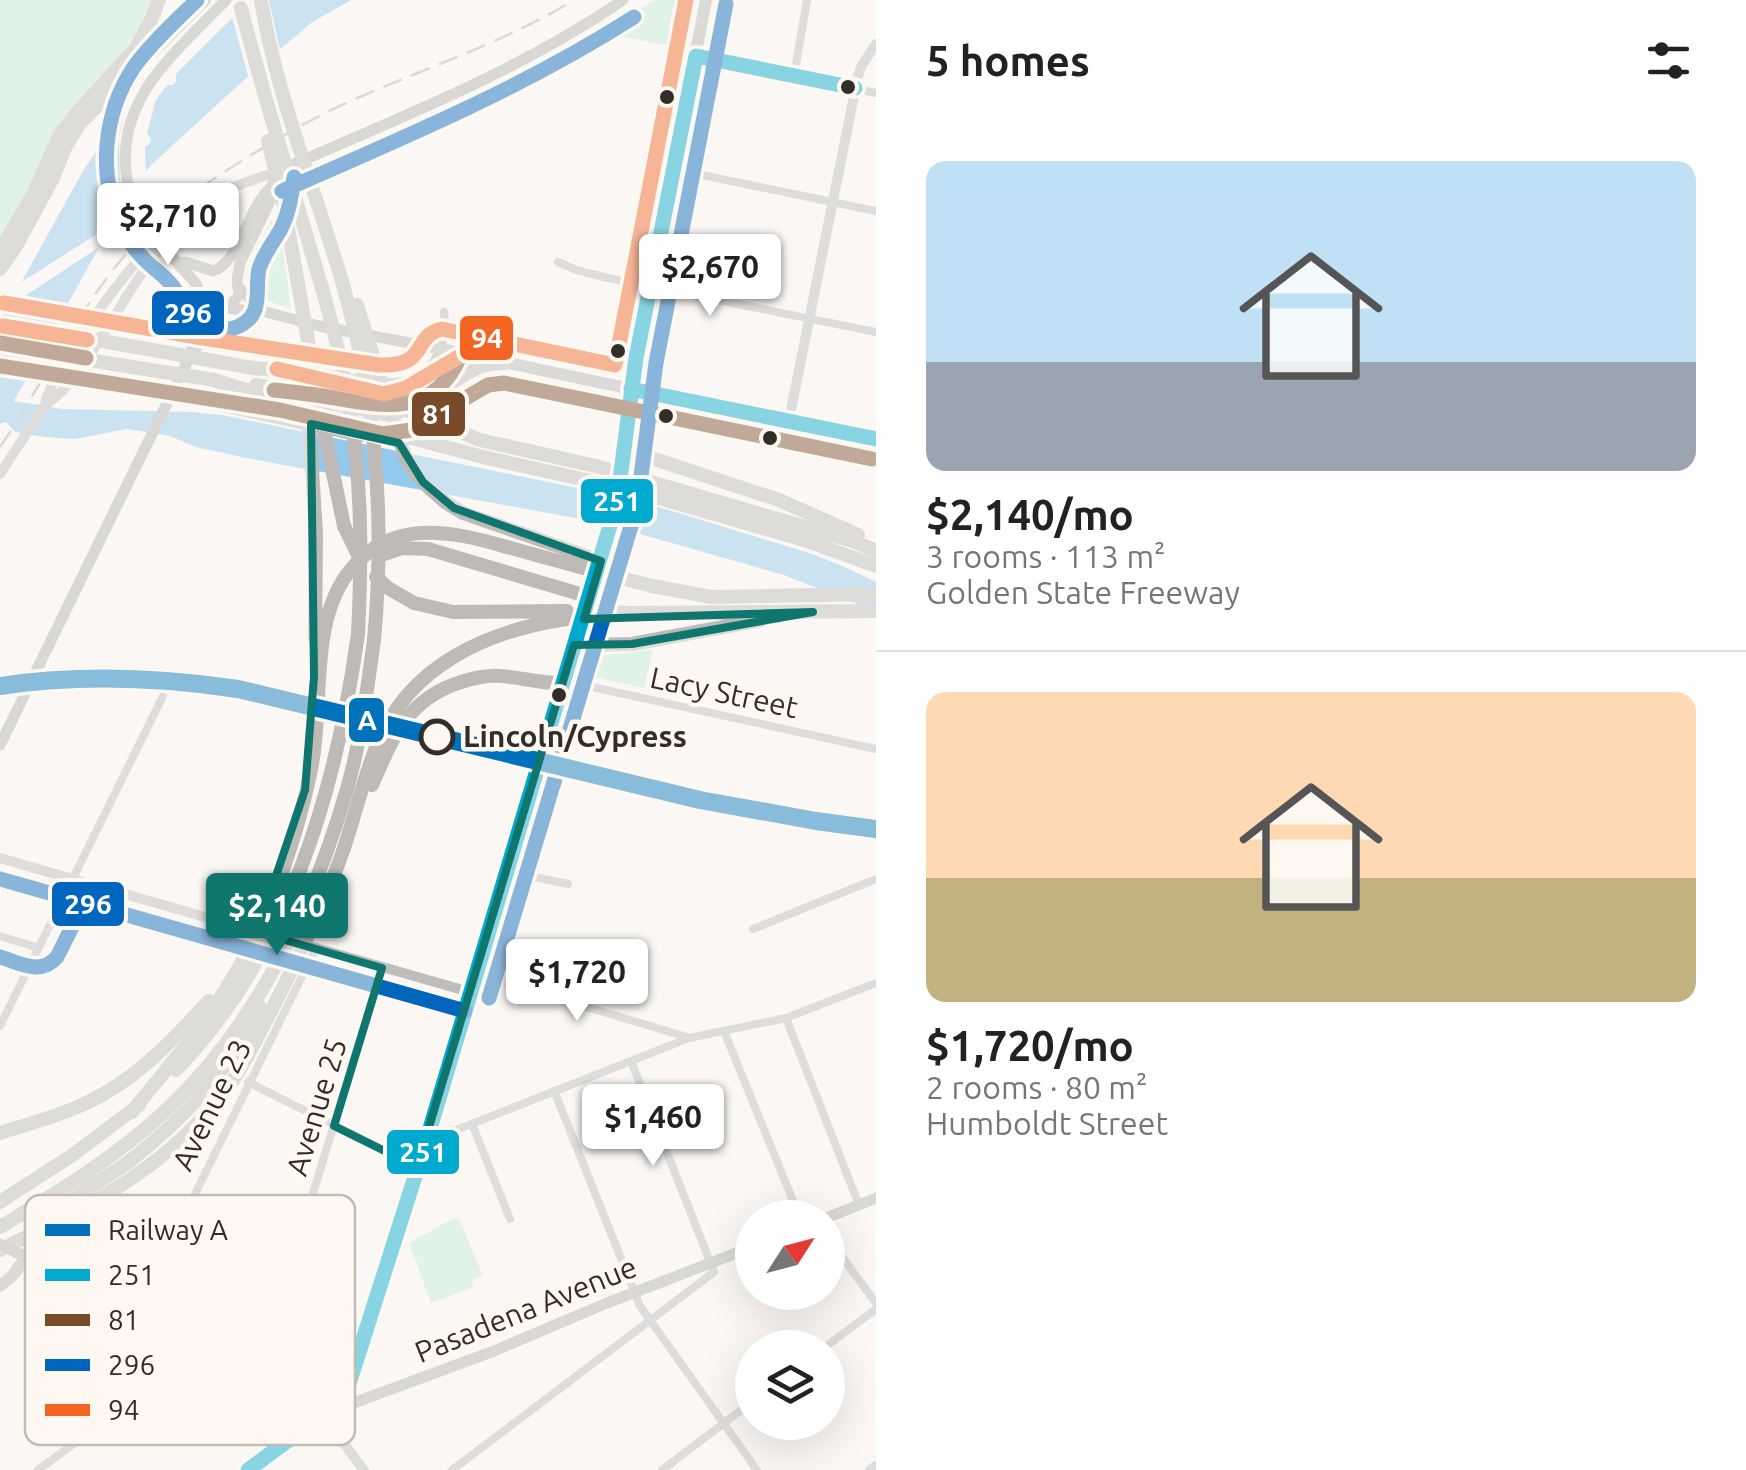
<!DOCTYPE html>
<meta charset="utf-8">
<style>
body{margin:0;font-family:Ubuntu,sans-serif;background:#f6f6f6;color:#222;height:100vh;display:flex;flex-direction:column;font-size:38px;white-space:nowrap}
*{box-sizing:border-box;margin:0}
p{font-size:32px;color:#767676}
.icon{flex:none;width:55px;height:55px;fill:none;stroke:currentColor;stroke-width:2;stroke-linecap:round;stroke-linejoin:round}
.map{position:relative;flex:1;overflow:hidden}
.details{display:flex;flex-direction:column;background:#fff;width:870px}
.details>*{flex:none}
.needle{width:65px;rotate:54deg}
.fabs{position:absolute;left:735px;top:1200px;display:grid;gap:20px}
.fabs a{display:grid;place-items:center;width:110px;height:110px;border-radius:50%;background:#fff;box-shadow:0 10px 40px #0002;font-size:50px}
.price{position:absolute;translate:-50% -85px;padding:0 22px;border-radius:10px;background:#fff;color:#222;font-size:32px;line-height:65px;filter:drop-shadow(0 2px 5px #0008)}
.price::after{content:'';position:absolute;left:50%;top:60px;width:30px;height:22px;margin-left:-15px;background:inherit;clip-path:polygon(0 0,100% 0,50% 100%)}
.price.selected{background:#0f766e;color:#fff}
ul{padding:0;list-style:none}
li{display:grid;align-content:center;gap:20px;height:530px;padding:0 50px}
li+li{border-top:2px solid #e0e0e0}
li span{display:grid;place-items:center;height:310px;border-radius:20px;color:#555}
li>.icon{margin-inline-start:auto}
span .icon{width:180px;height:180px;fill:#fffc;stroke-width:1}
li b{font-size:42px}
h2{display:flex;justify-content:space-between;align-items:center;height:120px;padding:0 50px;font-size:42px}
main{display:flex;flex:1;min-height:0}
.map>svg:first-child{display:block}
</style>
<main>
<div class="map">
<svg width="876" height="1470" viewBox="0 0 876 1470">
<rect width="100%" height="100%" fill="#faf7f4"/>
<!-- green -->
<path fill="#c0edd4" d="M0,0H151L140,28L33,182L0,241Z
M654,0H694L685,49L610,34L606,31Z
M272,219L279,221L291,308C222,291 247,267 272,219Z
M653,650L644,688L584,675L581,669L585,657Z
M454,1218L460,1220L483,1276L472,1280L474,1287L431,1303L409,1243Z"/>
<!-- water -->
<path fill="#92c9ec" d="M252,0H351L311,23L243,81L152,164L132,188L14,401L62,409L191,412L222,415L636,500L809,553L840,565L876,582V611L784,575L598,522L251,459L196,447L170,436L127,429L75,439L45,437L15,432L6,422L0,424V321L83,171L107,135L121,120Z"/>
<!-- pier -->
<path fill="#faf7f4" d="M245,0H269L281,55L250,82L232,18L176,74V81L173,85H167L156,100L147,133L151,139L150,144L145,147L146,179L127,209L120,190L119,139L125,110Z
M121,219L107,242L2,311L15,286Z"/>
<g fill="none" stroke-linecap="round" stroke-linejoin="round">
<!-- minor -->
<path stroke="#bfbdbc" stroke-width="8" d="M794,76L807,0
M855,88L876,93
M673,169L876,211
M558,262L576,270L608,278L876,332
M442,349L445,325L444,312
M562,683H574L876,749
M506,871L568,884
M753,929L876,879
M0,936L39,948
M476,974L687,1037
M786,1018L859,1205
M0,1026L163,696
M724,1031L800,1218
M248,1082L417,1167
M555,1093L640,1306L757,1470
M472,1124L510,1219
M426,1142L689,1038L786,1018L876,983
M828,1238L876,1303
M824,1348L876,1309
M258,1373L382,968
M72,1444L316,948
M38,1470L206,1347
M452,1470L714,1272L631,1061
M662,1470L752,1402"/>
<!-- tertiary -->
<path stroke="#bfbdbc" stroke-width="10" d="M696,56L855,88
M45,405C65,392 77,373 91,353C133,292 151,238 220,200
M789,420L858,76L862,65L876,44
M0,474L45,405C52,364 148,240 183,214C211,194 242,183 274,173
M0,858L250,930
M316,948L470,992
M324,1414L329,1424L364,1470
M870,1470L876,1466"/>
<!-- secondary -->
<path stroke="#b4b1af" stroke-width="11" d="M133,204C102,110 168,60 226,0
M178,263C183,271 191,276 196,284C205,301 203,312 228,308L239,295L237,280L240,263L272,197L274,173C393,120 515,74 623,0
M178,263L186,262L213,271
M218,269C246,249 246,210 271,187
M239,288L262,311
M228,308L253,312L262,311L319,326L442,349
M191,354L199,295
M631,389L876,439
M0,745L191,354C205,342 207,323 222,310
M826,1218L876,1198
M21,1254L293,1390L324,1414L494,1351L607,1303L752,1247"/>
<!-- primary -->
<path stroke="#b8b6b3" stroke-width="12" d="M442,349L631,389
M624,458L636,360L706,0
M0,1286L13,1275L26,1257
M248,1470L324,1414L347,1390L426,1142L617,502"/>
<!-- motorway -->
<path stroke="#bdbab8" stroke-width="14" d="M0,251L33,195L59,136L75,115L136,48L152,18L159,0
M0,269L15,248L52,180L65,148L80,123L204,0
M220,362L256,369
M247,367C273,370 299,372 325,376C365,382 426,403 442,349
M214,380L337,418L483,457L635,491L804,540L876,566
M256,385L284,390L383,414C422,413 448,379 482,366C489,364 498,363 505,363
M171,394L361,435
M415,414L480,440L596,466L853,541L876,551
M324,430L344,526
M624,449L779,500L858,535
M381,555L402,548L428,549L590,597
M609,575L652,586L712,597L876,594
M414,603L453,612L567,611
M600,611L628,613L876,611
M315,638L316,534
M574,645L632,644L761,620
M372,785C393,737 407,699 461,682C474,678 486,675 500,676C521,677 541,684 562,683
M176,1070C289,953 336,791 358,634
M132,1112C149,1090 167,1069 185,1047C228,993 265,928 286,861C297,828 307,793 313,758C323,697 310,617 352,568C394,518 452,531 507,547
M0,1133C27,1124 56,1117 82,1105C134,1082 171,1042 209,1001
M130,1161C182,1120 234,1068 259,1005
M0,1202L74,1154L139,1105
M0,1227C56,1193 113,1159 161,1115C255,1029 312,910 347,789C361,741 367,690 374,640
M0,1250C91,1204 162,1173 227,1089C243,1068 255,1041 268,1017C296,963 323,908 343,851C355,815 364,777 378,742C411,665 487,631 566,619"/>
<!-- rail -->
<path stroke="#b5b4b2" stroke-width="2.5" stroke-dasharray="20 10" stroke-linecap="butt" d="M0,447C48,376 84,295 146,232C169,209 197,190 224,172C263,147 303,123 344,104C421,69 502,44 574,0"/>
<!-- tertiary-bridge -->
<path stroke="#bfbdbc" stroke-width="10" d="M250,930L316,948"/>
<!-- secondary-bridge -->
<path stroke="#b4b1af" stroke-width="11" d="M133,204L150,236L178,263
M0,1244L17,1253"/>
<!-- primary-bridge -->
<path stroke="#b8b6b3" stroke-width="12" d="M617,502L624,460"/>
<!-- motorway-bridge -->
<path stroke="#bdbab8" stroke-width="14" d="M261,0C277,98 316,191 343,285C377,402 385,520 374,640
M241,8C259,77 279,145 300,214C318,274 337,335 348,398C362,476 362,555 358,634
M268,141L285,211L324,430
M357,305L405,456L416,474L429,488L445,502L463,513L612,565
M0,323L220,362
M0,346L214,380
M307,387L316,534
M401,407L415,414
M344,526L359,557
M507,547L609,575
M376,577L388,588L414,603
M566,619L599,616
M33,1244C49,1207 98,1184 130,1161"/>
<defs>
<path id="bus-1" d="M696,56L855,88
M631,389L876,439
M248,1470L324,1414L347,1390L426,1142L617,502L636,358L696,56"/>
<path id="bus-2" d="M0,343L86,358
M0,366L280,410L383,434L411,430L488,385L504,383L872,459
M274,390C292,392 311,394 329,397C384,407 433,417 460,357"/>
<path id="bus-3" d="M197,0C176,21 152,42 134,67C103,113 97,177 122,227C128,241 138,254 149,264C158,272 170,280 176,291C179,295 179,301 182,305C191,322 215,334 234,328C266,317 254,291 259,269C263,255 274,241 281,229C290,211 291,196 294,177
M282,191C403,138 523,88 634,17
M0,879L465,1011
M0,957C20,963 41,976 57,957L92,887
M489,998L637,506L656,363L726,4"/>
<path id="bus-4" d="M4,303L203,338L379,365C430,367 411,336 442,329L615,365L686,0
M3,326L87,340
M277,369L384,394L406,388L462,355L497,343"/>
</defs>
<!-- bus-1 casing -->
<use href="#bus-1" stroke="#fef8f0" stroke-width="22"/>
<!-- bus-2 casing -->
<use href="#bus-2" stroke="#fef8f0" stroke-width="22"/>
<!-- bus-3 casing -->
<use href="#bus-3" stroke="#fef8f0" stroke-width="22"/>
<!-- bus-4 casing -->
<use href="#bus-4" stroke="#fef8f0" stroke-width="22"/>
<!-- bus-1 -->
<use href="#bus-1" stroke="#00a9ce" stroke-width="15"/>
<!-- bus-2 -->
<use href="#bus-2" stroke="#7a4b2a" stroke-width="15"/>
<!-- bus-3 -->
<use href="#bus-3" stroke="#0065bd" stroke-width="15"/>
<!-- bus-4 -->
<use href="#bus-4" stroke="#f26522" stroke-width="15"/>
<defs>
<path id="rail-1" d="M0,686C81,674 158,677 238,689L700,800L816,821L876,829"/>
</defs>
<!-- rail-1 casing -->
<use href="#rail-1" stroke="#fef8f0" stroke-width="25"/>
<!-- rail-1 -->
<use href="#rail-1" stroke="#0072bc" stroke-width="18"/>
</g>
<!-- marked area -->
<path d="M0 0H876V1470H0ZM311,424L399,443L423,482L454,508L601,561L584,619L813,612L632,644L574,645L417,1167L334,1126L382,968L257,932L305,790L314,677Z" fill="#faf7f4" fill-opacity=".55" fill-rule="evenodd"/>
<path fill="none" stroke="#0f766e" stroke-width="8" stroke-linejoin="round" d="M311,424L399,443L423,482L454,508L601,561L584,619L813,612L632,644L574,645L417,1167L334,1126L382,968L257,932L305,790L314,677Z"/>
<!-- markers -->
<g fill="#312d28" stroke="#fef8f0" stroke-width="4">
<circle cx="848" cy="87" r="9"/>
<circle cx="667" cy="97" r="9"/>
<circle cx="618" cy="351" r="9"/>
<circle cx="666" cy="416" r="9"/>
<circle cx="770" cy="438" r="9"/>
<circle cx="559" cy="695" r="9"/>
</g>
<circle fill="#fef8f0" stroke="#312d28" stroke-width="5" cx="437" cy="737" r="16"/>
<g text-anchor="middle" stroke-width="9" stroke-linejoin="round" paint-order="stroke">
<!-- street labels -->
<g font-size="30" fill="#312d28" stroke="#fef8f0">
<text transform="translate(724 693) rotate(12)" y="10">Lacy Street</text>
<text transform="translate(212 1105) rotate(-64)" y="10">Avenue 23</text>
<text transform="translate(317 1107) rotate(-73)" y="10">Avenue 25</text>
<text transform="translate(526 1310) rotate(-22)" y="10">Pasadena Avenue</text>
</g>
<!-- stop labels -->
<g font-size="30" font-weight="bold" fill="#312d28" stroke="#fef8f0" text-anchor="start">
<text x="463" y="747">Lincoln/Cypress</text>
</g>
</g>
<!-- legend -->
<rect x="25" y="1195" width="330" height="250" rx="15" fill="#fef8f0" stroke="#c0bbb4" stroke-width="2.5"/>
<rect x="45" y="1224" width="45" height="12" fill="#0072bc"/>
<rect x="45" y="1269" width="45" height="12" fill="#00a9ce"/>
<rect x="45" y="1314" width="45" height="12" fill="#7a4b2a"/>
<rect x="45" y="1359" width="45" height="12" fill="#0065bd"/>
<rect x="45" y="1404" width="45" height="12" fill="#f26522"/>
<g font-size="28" fill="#312d28">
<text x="108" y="1240">Railway A</text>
<text x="108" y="1285">251</text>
<text x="108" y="1330">81</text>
<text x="108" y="1375">296</text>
<text x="108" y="1420">94</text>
</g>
<g stroke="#fef8f0" stroke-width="4">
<rect x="150" y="289" width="76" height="48" rx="10" fill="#0065bd"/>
<rect x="458" y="314" width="57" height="48" rx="10" fill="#f26522"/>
<rect x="410" y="390" width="57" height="48" rx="10" fill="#7a4b2a"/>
<rect x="579" y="477" width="76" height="48" rx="10" fill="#00a9ce"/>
<rect x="347" y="696" width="39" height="48" rx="10" fill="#0072bc"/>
<rect x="50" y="880" width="76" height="48" rx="10" fill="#0065bd"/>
<rect x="385" y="1128" width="76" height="48" rx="10" fill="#00a9ce"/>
</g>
<g font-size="28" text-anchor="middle" font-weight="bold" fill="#fff">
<text x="188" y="323">296</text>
<text x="487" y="348">94</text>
<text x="438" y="424">81</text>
<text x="617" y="511">251</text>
<text x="367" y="730">A</text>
<text x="88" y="914">296</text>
<text x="423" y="1162">251</text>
</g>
</svg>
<div class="fabs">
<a><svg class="needle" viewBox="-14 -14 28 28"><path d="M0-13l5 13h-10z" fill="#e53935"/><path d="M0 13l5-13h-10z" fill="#767676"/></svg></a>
<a><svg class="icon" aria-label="layers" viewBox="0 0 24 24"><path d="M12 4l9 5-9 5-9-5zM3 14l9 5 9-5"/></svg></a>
</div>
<b class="price" style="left:168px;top:268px">$2,710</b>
<b class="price" style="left:710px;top:319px">$2,670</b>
<b class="price selected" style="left:277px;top:958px">$2,140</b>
<b class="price" style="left:577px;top:1024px">$1,720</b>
<b class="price" style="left:653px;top:1169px">$1,460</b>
</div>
<section class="details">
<h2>5 homes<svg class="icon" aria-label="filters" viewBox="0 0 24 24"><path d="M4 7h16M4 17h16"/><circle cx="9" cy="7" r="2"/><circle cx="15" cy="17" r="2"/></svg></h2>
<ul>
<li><span style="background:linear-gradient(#bfe0f5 65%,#9aa5b1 0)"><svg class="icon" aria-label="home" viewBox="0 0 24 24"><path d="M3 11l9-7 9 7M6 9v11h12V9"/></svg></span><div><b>$2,140/mo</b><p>3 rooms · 113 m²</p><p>Golden State Freeway</p></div></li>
<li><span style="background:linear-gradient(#ffd9b3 60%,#c2b280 0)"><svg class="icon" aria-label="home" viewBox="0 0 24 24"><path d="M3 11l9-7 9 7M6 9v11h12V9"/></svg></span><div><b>$1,720/mo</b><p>2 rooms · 80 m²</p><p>Humboldt Street</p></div></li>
</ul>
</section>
</main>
